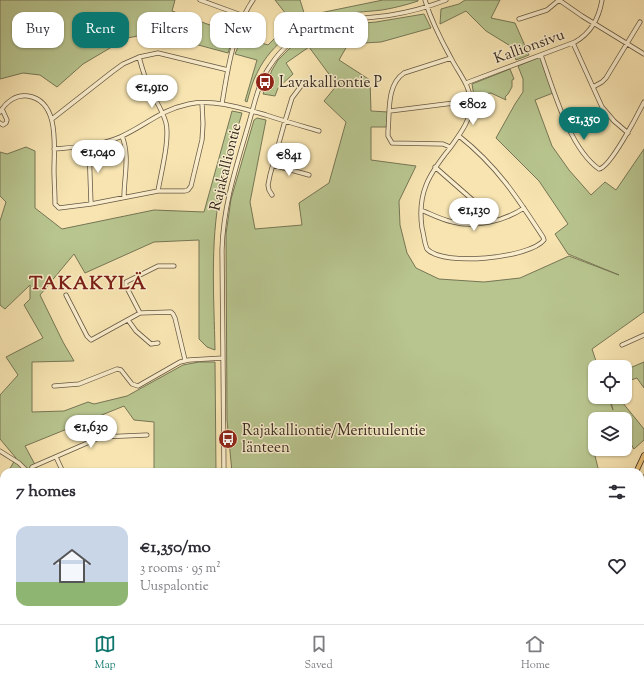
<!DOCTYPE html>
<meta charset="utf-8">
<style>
body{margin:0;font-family:"Sorts Mill Goudy",serif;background:#f7f7f7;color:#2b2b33;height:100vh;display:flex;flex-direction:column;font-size:15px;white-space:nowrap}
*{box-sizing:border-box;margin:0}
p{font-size:13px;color:#7c7c81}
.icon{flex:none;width:22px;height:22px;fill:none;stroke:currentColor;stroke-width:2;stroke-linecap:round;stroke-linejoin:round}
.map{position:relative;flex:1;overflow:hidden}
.details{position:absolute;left:0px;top:468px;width:644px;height:156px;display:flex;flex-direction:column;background:#fff;border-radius:12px 12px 0 0;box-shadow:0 1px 3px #0004}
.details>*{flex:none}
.guide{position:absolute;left:12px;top:12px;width:400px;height:36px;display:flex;gap:8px}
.tools{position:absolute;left:588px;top:360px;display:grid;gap:8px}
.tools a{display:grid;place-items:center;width:44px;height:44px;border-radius:8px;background:#fff;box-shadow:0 1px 3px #0004;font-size:20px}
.price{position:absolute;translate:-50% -34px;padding:0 9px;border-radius:14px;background:#fff;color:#222;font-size:13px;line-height:26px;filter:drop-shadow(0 1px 2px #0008)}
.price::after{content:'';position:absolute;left:50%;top:24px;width:12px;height:9px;margin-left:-6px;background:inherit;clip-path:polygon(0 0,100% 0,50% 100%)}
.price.current{background:#0f766e;color:#fff}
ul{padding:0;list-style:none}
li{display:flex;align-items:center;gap:12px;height:100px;padding:0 16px}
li+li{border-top:1px solid #e1e1e2}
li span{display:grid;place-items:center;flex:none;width:112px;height:80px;border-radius:12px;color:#555}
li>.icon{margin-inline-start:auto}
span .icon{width:48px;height:48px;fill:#fffc;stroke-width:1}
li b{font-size:17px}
h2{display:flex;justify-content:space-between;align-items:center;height:48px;padding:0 16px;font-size:17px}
.chip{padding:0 14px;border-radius:12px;background:#fff;box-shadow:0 1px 3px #0004;font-size:14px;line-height:36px}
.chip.current{background:#0f766e;color:#fff}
.tabs{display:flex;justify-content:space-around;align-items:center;height:56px;border-top:1px solid #e1e1e2;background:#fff;font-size:11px;color:#7c7c81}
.tabs a{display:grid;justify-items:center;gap:2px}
.tabs .current{color:#0f766e}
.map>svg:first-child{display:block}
</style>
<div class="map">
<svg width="644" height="624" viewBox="0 0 644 624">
<rect width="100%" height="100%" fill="#f7e4b1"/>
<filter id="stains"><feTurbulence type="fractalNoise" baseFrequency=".005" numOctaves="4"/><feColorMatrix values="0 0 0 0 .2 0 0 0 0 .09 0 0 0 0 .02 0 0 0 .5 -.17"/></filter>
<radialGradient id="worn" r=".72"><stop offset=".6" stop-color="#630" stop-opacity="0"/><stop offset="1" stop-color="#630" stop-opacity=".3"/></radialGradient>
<!-- green -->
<path fill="#b8c58f" stroke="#767656" d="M0,0H175L172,11L234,34L228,53L154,33L127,38L83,64L57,87L40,75L23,73L0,79Z
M275,0H300L305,16L383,0H418V1C406,5 394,8 382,10C366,12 349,12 333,16C301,23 272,42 257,73C252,82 250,92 247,102L245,101L257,60L235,54L242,37L268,45L279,34L286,14Z
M465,0H500L491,18L515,23L529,55L516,60L512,47L486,31L466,11L440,24L441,9L459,4Z
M424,14L431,28L381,42L364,43L351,39L339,60L370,80L371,111L388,112L386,127H371V160L416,166L399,201L400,225L407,253L416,268L439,279L484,282L520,278L569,256L619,275L568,254L555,234L568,224L539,181L496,138L515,104L523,92V79L518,66L540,57L553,93L535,100L552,146L569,170L591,195L605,182L616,190L644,149V312L592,349L598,367H595V397H608L613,410L610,397H618L644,429V440L634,449L625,435V419H595V433L590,436L599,472H232L227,420L226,234L231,199L254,120L257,118L266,120L250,202L255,229L302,225L299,203L329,183L346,122L324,101L337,85L309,47L286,63L293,74L278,88L275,96L263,94L272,70L278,60L289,49L301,40L314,33L330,26L376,22Z
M510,69L514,79L512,80V87L508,94L505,97L506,100L491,93L474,96L472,84Z
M232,111L242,113C235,139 224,167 220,193C210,244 214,298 215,350L207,347L199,339V240L154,242L85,273L74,254L40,295L63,342L74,361L32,362V412L64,411L88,402L94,404L127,396L183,365L199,362H215L216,472H154V422L134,420L124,406L25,446L39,472H8L16,458L0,439V395L18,375L6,357L43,338L24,305L30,299V285L5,309L0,305V221L6,202L0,196V152L7,154L26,147L35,151V208L62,229L154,210L204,212Z
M644,362V388L637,378L625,382V370Z
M640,508L644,509V578L640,579Z
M309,620H350L352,624H311Z
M416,620H527L515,624H417Z"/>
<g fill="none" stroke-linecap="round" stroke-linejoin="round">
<defs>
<path id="minor" d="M200,0L244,16
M425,0C431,20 441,40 451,58C459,74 471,86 471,105C470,122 459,135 450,148C429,174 417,193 422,228C424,235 424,242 427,249C443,267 530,258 544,240L543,237C517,197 497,166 459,136
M559,0L582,16L644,54
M519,19L547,10L559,0
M573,43L602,107L614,121L628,133
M541,55C553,88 569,148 599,169C610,168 638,114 644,102
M139,57C142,68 145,79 150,89C155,100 163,111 166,123C170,139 161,173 158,191
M466,83L575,42C591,33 599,18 602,0
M593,87L602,82L606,78L640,22
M222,104C227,72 234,27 253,0
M390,111L470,101
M0,112C6,102 16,94 28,96C60,101 54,147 54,170C54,181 55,193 55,204L59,208L91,204L158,191H185L188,190L191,186L202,140L203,124L202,103
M52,119L112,72L123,64L139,57L158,53L228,70
M0,123L3,125L6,123L7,120L2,109
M122,136C130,156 124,177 124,197
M89,146L91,204
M450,147L443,144L392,143L388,136V131C390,113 386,85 404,73L451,58
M54,149C77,147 99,146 120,137C145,126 160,110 189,104C215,99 241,108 266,115C284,121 302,126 319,131
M273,165L309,175
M435,167L475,202L480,212L482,223
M272,195L269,190L268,185L270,175L285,121L292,98L304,82
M421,210C431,214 442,220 453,222C476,228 504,221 524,208
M66,295L87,336L91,340L140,313L171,312L173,314L175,318L185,360
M140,313L126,286V282L158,266H174
M128,320L136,331L151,344L158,343
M622,345L644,335
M54,386L79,384L117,369L121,370L132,384L138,386L180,362L189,360L223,358
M0,451L19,463L28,472
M56,457L63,472
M31,472L32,467L101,437L147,435
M224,472L222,250C223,207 236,167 248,126C254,106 258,83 270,66C281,49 297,35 316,28C339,18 366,19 391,15C410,12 428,7 446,0
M643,478L644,477
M0,593H4
M307,620L309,624
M387,620L388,624"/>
<path id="major" d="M636,472L644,455
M0,502H4
M640,502L644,503"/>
</defs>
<!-- minor casing -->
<use href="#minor" stroke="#655743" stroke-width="5"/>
<!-- major casing -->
<use href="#major" stroke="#34281e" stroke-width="5.5"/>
<!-- minor -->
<use href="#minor" stroke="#faedcc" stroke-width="3.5"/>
<!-- major -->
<use href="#major" stroke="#ecc278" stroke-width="4"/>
<defs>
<path id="rail" d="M639,624L644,622"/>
</defs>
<!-- rail casing -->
<use href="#rail" stroke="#34281e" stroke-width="2.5"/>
<!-- rail -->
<use href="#rail" stroke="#faedcc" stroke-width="1" stroke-dasharray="3" stroke-linecap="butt"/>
</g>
<!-- icons -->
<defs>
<symbol id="bus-disc" viewBox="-11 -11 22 22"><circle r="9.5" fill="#8f2418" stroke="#faedcc"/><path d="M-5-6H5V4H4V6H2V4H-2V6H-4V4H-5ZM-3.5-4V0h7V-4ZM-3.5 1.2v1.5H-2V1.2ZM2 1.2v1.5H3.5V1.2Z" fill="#fff"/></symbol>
</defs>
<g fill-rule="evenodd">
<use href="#bus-disc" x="254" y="71" width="22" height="22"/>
<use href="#bus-disc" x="217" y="428" width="22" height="22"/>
</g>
<g text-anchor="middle" stroke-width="3" stroke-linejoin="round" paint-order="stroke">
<!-- street labels -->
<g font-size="15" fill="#34281e" stroke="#faedcc">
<text transform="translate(529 46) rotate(-20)" y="5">Kallionsivu</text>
<text transform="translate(225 167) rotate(-76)" y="5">Rajakalliontie</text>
</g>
<!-- poi labels -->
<g font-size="15" fill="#34281e" stroke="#faedcc" text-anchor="start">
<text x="279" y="87">Lavakalliontie P</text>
<text x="242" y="435">Rajakalliontie/Merituulentie<tspan x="242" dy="17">länteen</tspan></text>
</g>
<!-- district labels -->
<g font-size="19" font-weight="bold" letter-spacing="1" fill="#7a1f14" stroke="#faedcc">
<text x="88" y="289">TAKAKYLÄ</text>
</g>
</g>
<rect width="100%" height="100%" filter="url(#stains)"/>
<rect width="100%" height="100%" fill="url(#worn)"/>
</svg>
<div class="tools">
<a><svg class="icon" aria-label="locate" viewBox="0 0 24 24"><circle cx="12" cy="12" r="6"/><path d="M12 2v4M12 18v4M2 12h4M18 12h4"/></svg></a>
<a><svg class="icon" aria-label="layers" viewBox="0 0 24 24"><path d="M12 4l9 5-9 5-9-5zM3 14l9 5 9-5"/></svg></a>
</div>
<b class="price" style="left:152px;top:109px">€1,910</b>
<b class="price" style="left:473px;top:126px">€802</b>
<b class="price current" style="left:584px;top:141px">€1,350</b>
<b class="price" style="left:98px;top:174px">€1,040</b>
<b class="price" style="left:289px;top:177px">€841</b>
<b class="price" style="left:474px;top:232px">€1,130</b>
<b class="price" style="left:91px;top:449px">€1,630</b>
<div class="guide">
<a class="chip">Buy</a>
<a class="chip current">Rent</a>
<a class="chip">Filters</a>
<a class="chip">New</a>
<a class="chip">Apartment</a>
</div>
<section class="details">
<h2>7 homes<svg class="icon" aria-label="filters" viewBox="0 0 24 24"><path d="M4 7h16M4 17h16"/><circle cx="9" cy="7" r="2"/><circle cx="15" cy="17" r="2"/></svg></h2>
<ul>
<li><span style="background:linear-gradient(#c9d6e8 70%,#8fb573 0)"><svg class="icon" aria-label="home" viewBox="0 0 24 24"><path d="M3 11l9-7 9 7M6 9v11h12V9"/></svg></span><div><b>€1,350/mo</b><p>3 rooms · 95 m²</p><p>Uuspalontie</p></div><svg class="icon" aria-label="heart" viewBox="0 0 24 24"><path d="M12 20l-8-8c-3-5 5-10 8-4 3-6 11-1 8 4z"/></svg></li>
</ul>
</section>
</div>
<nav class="tabs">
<a class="current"><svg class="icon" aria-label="map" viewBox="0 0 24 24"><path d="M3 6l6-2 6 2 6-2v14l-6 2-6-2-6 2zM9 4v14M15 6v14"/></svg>Map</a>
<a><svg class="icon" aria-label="saved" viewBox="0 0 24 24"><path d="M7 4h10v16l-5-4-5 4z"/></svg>Saved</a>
<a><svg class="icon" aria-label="home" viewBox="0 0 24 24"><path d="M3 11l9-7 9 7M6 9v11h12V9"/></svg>Home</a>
</nav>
